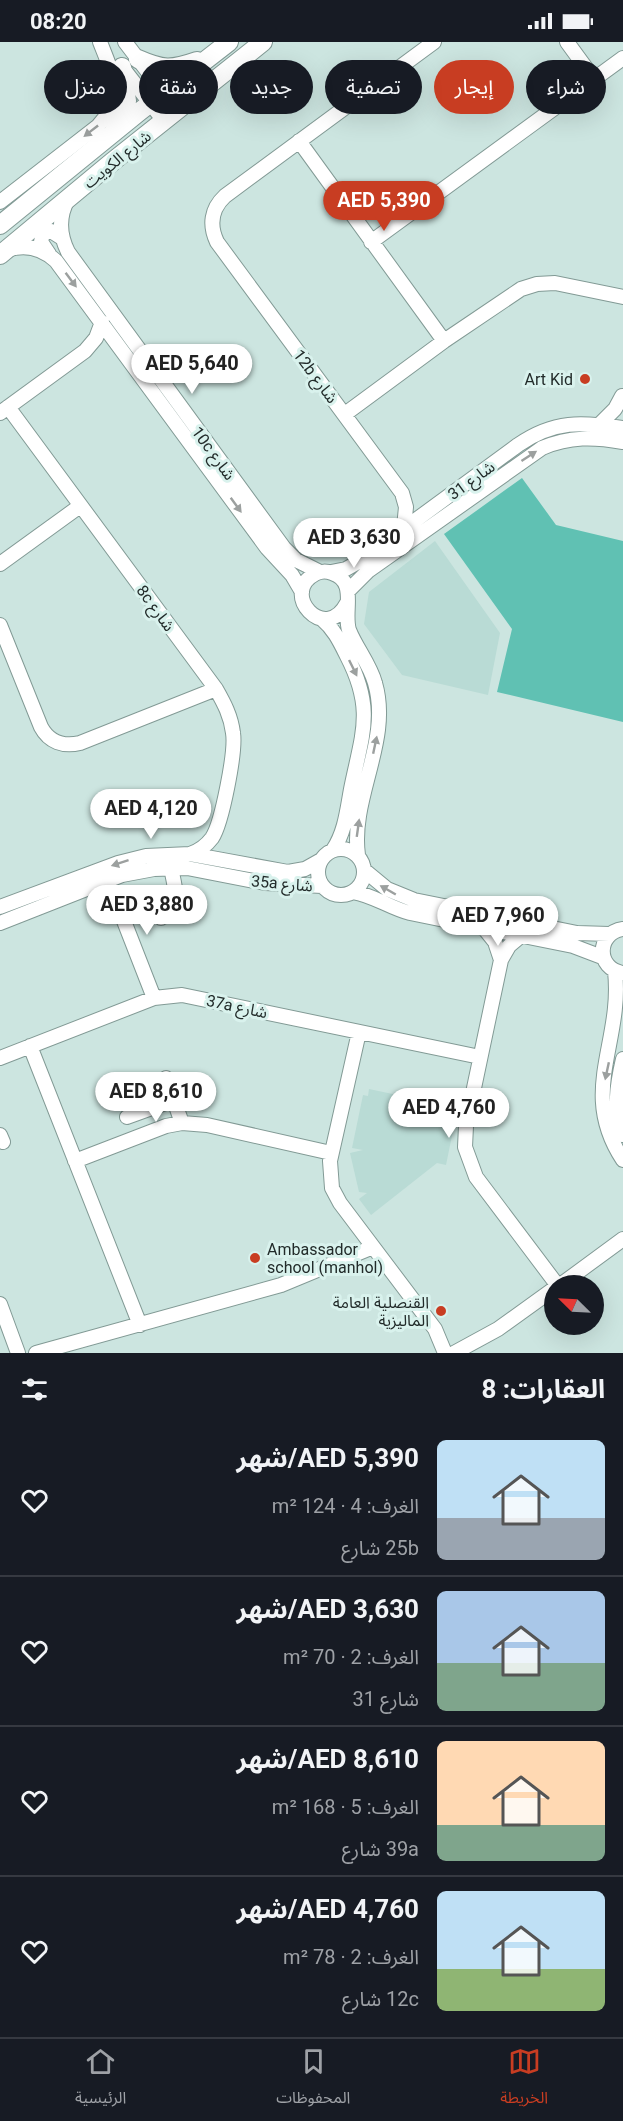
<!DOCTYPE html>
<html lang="ar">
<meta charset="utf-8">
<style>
body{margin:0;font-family:Roboto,"Noto Sans Arabic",sans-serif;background:#242831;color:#f1f3f6;direction:rtl;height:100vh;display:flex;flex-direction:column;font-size:22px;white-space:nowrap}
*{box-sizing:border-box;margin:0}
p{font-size:20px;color:#9ea1a6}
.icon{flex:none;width:33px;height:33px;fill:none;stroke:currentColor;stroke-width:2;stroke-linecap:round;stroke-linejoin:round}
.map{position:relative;height:1311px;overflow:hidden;direction:ltr}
.details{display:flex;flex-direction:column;background:#171b24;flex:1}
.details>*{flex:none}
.top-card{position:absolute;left:18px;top:18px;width:588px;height:54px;direction:rtl;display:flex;gap:12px}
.needle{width:39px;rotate:294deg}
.fabs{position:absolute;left:544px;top:1233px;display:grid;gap:12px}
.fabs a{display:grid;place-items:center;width:60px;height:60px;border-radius:50%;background:#171b24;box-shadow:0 6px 24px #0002;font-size:30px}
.price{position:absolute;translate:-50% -51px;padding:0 14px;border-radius:21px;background:#fff;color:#222;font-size:20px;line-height:39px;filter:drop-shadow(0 2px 3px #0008)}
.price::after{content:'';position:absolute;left:50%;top:36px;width:18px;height:14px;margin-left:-9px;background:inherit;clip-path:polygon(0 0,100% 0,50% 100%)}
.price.current{background:#c83d22;color:#fff}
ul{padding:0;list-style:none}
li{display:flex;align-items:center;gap:18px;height:150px;padding:0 18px}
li+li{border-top:2px solid #363941}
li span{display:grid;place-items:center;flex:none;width:168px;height:120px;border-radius:9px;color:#555}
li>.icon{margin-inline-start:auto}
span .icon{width:72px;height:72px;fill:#fffc;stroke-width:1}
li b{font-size:26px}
h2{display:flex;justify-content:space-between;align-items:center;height:72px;padding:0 18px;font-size:26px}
.pill{padding:0 21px;border-radius:27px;background:#171b24;box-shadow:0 6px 24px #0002;font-size:21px;line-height:54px}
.pill.current{background:#c83d22;color:#fff}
.status{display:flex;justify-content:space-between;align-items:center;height:42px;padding:0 30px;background:#171b24;direction:ltr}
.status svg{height:16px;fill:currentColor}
.dock{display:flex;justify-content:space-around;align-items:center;height:84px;border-top:2px solid #363941;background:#171b24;font-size:16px;color:#9ea1a6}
.dock a{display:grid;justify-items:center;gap:3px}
.dock .current{color:#c83d22}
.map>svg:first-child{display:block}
</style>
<div class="status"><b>08:20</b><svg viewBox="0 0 49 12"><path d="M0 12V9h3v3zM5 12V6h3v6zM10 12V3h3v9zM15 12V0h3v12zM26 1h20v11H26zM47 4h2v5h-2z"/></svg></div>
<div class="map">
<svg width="623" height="1311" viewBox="0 0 623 1311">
<rect width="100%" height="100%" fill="#cce5e0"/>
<!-- built -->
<path fill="#b9dbd5" d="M435,499L500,591L488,653L402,633L364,582L369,550Z
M369,1047L421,1058L419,1066L456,1074L446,1123L437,1121L371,1173L359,1157L367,1151L359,1150L350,1111L363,1108L352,1106L363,1053L368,1054Z"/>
<!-- green -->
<path fill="#60c1b3" d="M522,436L556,483L623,499V680L497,650L512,587L444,492Z"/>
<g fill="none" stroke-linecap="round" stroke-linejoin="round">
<defs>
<path id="minor" d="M125,0L177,68
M567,0L594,37
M122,25L164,79
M299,99L444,299
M68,157C58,175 59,192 68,210L284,506L296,518L320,530
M0,160L98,84C125,55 113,33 100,0
M371,200L623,16
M7,208C25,202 42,206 56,219L267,506L292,533L302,550
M49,212L41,200L43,191L51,189L62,196
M8,365L216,647C224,661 231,674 233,691C236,709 222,781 212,796C206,804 199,809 190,812
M0,371L85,309L96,296L102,280
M345,372L444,299L521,247L537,242L555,241L623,255
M599,383L615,367L622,354
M404,485L406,465L402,451L217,200C209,183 211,167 225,154L434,0
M0,522L80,464
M331,530L346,527L360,519L518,403C554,378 582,380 623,386
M348,549L368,529L542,406C570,394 594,395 623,400
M347,561C325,603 279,551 315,532C320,529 327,529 332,531C358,539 343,569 349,588C356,606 370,622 375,641C392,699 350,755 358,813
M322,577C334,587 340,600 347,614C375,668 362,692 351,747C347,769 345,790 333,808
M0,583L41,685C49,700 63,705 80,701L216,647
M318 830a23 23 0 1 1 46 0a23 23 0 1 1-46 0Z
M364,828L387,847L414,858L577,891L609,892
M108,838L154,956
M353,850C373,853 390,866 410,871L573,904L602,915
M0,865L118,821L146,814L190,812L288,830L305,827L321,818
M161,876C162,875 170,873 171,872C181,863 173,837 171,826
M0,881L122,833L154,827L187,826L265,841L322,844
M483,885L495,900L501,918
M623,887C596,891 596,927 623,931
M522,893L509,904L501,918L466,1084L465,1105L476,1135L558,1244
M615,929C623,1001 578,1050 623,1118
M359,990L330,1119L332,1146L340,1161L435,1287L445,1311
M30,1004L140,1283
M0,1016L154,956L182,953L480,1015
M623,1017C617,1043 613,1067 623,1093
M166,1036L182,1081
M127,1075L174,1058
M0,1093L3,1100
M75,1119L166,1084L182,1081L207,1083L331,1111
M559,1244L623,1197
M0,1262L18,1311
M36,1311L281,1243L373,1205
M454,1311L498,1287L555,1246"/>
<path id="major" d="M138,17C163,28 171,28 197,19
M115,86L127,59L122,25
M0,183L139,70L229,0
M0,213L112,120L263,0"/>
</defs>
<!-- minor casing -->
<use href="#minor" stroke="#829a95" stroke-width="16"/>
<!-- major casing -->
<use href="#major" stroke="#829a95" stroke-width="20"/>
<!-- minor -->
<use href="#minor" stroke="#fff" stroke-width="14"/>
<!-- major -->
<use href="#major" stroke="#fff" stroke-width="18"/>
</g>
<!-- one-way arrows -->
<defs><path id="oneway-solid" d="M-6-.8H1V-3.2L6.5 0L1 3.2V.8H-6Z" transform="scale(1.5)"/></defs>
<g fill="#9ca09f">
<use href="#oneway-solid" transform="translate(91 89) rotate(142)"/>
<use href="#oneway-solid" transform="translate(71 238) rotate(53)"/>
<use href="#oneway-solid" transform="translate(529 414) rotate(-33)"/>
<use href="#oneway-solid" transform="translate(236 463) rotate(54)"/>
<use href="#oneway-solid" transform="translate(353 626) rotate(64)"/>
<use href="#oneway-solid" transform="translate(375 703) rotate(-78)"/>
<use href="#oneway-solid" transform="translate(358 786) rotate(-82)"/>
<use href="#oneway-solid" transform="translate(120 821) rotate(162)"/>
<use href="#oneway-solid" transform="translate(388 848) rotate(-150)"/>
<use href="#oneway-solid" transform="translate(607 1029) rotate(102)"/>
</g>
<!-- markers -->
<g fill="#c83d22" stroke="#d9f2ed" stroke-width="2">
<circle cx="585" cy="337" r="6"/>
<circle cx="255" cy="1216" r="6"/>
<circle cx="441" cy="1269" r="6"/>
</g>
<g text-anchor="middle" stroke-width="6" stroke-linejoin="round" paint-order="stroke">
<!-- street labels -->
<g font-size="16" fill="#222b2a" stroke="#d9f2ed">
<text transform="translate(117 117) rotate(-39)" y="6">شارع الكويت</text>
<text transform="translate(316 334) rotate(53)" y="6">12b شارع</text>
<text transform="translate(214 411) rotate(54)" y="6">10c شارع</text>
<text transform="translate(471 438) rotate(-36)" y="6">شارع 31</text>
<text transform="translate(156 566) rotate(54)" y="6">8c شارع</text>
<text transform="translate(282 841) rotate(5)" y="6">35a شارع</text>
<text transform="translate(237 964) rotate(12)" y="6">37a شارع</text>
</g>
<!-- poi labels -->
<g font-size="16" fill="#222b2a" stroke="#d9f2ed" text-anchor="end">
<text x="573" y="343">Art Kid</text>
<text x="267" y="1213" text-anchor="start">Ambassador<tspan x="267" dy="18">school (manhol)</tspan></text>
<text x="429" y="1266">القنصلية العامة<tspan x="429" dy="18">الماليزية</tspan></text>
</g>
</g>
</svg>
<div class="fabs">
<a><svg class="needle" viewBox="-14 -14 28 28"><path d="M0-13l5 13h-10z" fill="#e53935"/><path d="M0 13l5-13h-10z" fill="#9ea1a6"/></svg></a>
</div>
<b class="price current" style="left:384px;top:190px">AED 5,390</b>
<b class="price" style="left:192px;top:353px">AED 5,640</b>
<b class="price" style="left:354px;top:527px">AED 3,630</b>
<b class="price" style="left:151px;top:798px">AED 4,120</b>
<b class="price" style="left:147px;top:894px">AED 3,880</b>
<b class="price" style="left:498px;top:905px">AED 7,960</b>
<b class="price" style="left:156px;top:1081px">AED 8,610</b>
<b class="price" style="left:449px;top:1097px">AED 4,760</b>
<div class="top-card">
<a class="pill">شراء</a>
<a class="pill current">إيجار</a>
<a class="pill">تصفية</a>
<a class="pill">جديد</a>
<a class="pill">شقة</a>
<a class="pill">منزل</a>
</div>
</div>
<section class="details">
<h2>العقارات: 8<svg class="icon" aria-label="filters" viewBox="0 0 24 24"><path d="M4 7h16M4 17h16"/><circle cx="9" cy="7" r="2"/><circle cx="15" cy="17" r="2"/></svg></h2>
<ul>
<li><span style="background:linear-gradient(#bfe0f5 65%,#9aa5b1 0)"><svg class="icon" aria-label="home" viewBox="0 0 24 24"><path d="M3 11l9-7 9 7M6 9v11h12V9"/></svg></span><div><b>AED 5,390/شهر</b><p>الغرف: 4 · 124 m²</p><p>25b شارع</p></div><svg class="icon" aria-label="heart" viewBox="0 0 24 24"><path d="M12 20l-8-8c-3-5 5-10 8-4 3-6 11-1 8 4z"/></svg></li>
<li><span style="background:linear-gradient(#a9c7e8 60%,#7fa58c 0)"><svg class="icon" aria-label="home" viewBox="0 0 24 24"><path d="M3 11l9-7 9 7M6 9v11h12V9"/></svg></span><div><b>AED 3,630/شهر</b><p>الغرف: 2 · 70 m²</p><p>شارع 31</p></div><svg class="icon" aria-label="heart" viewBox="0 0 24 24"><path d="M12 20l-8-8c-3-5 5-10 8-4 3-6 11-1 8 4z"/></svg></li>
<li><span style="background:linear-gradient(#ffd9b3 70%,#7fa58c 0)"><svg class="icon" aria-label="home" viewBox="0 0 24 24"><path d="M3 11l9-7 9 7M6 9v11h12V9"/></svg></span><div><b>AED 8,610/شهر</b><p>الغرف: 5 · 168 m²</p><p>39a شارع</p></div><svg class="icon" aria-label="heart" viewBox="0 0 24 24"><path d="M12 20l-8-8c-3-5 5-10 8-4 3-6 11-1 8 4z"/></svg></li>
<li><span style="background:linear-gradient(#bfe0f5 65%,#8fb573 0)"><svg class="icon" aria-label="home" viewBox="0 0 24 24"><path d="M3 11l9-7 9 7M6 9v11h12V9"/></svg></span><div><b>AED 4,760/شهر</b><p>الغرف: 2 · 78 m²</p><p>12c شارع</p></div><svg class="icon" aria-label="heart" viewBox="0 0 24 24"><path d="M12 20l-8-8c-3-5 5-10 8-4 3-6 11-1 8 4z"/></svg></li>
</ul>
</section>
<nav class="dock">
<a class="current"><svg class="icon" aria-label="map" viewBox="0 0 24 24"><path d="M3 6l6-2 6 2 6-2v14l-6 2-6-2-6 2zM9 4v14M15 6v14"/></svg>الخريطة</a>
<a><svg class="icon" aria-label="saved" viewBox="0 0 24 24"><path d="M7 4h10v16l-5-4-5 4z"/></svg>المحفوظات</a>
<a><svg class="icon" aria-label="home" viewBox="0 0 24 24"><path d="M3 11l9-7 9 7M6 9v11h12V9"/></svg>الرئيسية</a>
</nav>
